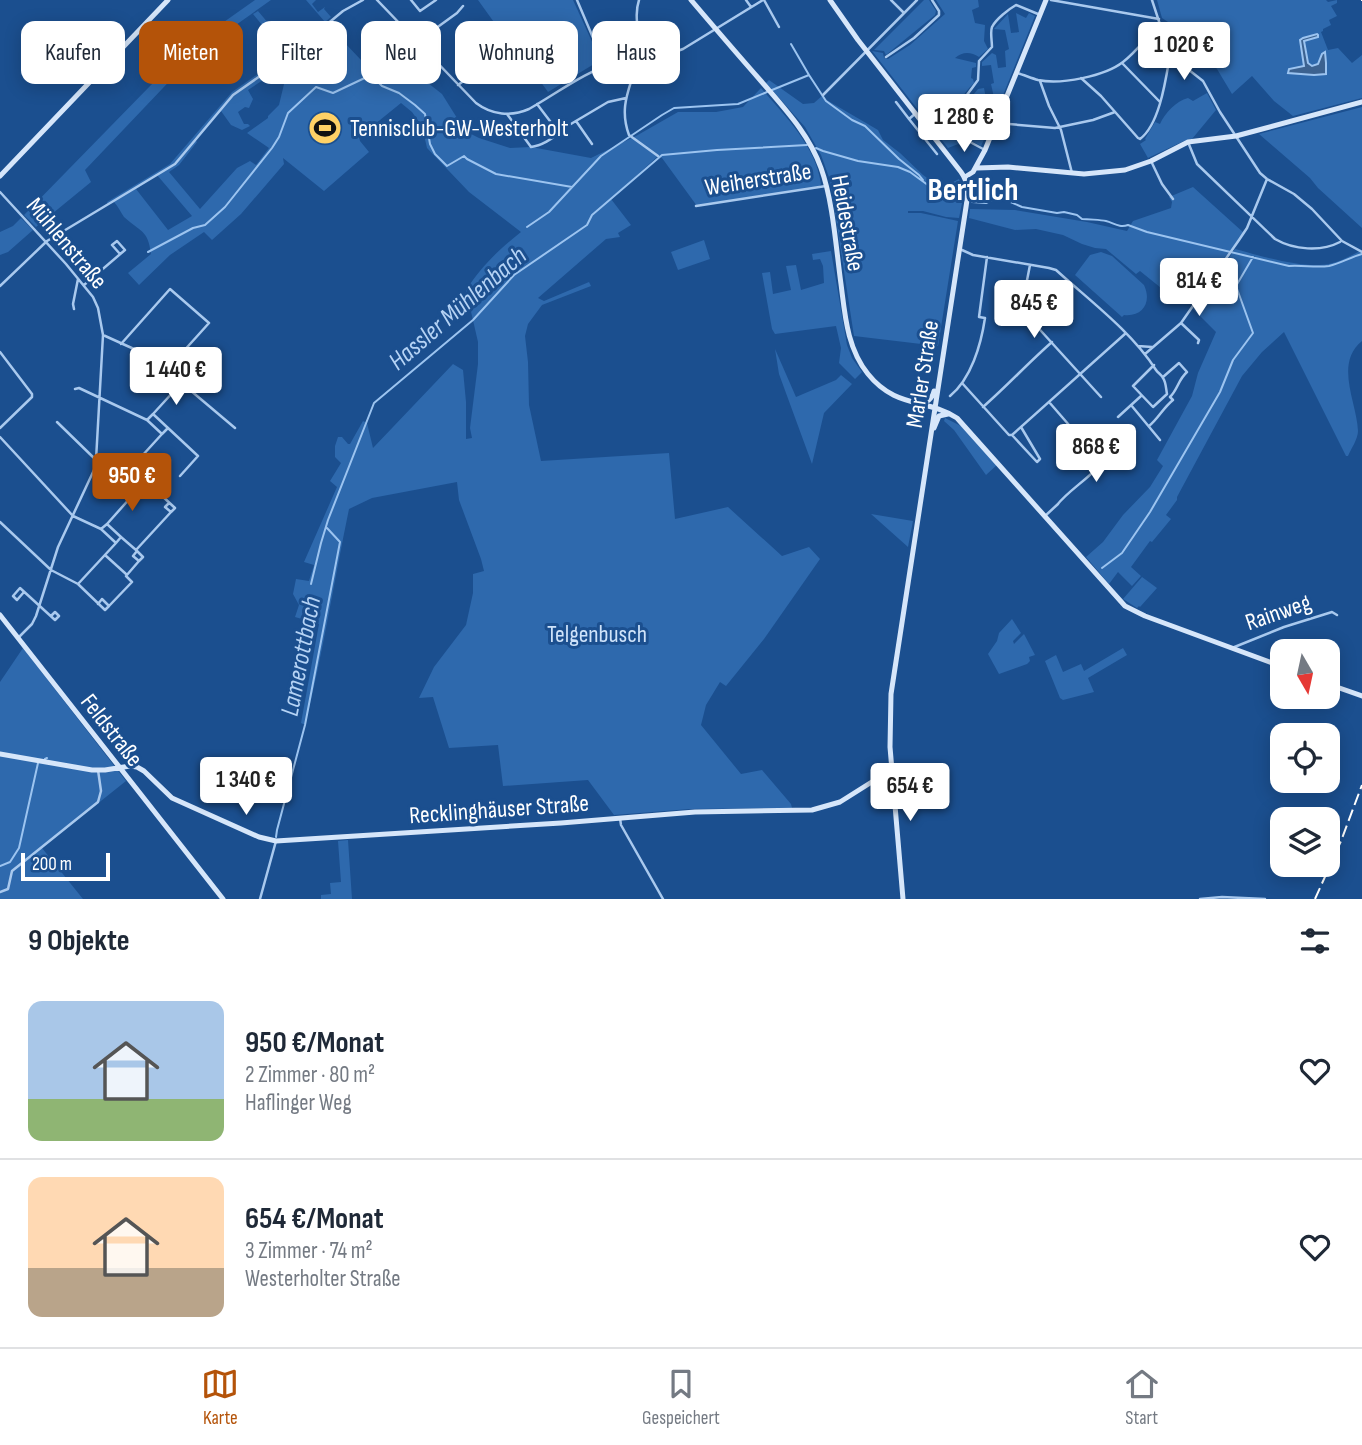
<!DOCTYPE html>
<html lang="de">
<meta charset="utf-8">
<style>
body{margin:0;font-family:"Sofia Sans Condensed",sans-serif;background:#f6f6f7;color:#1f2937;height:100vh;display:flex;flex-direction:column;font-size:26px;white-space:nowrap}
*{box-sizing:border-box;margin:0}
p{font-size:23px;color:#747a83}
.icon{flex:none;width:38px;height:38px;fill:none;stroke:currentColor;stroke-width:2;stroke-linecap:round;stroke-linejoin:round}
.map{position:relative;height:899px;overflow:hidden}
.details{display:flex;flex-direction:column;background:#fff;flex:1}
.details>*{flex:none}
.hud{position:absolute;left:21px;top:21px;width:700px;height:63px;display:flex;gap:14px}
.needle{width:46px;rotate:171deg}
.controls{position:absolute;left:1270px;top:639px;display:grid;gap:14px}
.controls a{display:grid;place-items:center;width:70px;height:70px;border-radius:14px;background:#fff;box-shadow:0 4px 18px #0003;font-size:35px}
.scale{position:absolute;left:21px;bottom:18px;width:89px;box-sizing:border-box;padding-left:7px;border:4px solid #fff;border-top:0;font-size:19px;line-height:24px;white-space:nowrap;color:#fff;-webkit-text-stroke:5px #1b4f8f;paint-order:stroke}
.price{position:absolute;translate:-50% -60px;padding:0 16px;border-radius:7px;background:#fff;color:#222;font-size:23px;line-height:46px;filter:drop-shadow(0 2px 4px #0008)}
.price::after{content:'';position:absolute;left:50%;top:42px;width:21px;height:16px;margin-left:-10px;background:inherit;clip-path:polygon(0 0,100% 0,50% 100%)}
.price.current{background:#b45309;color:#fff}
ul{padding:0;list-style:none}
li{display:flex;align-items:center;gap:21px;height:175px;padding:0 28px}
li+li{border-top:2px solid #e0e1e3}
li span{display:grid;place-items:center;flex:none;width:196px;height:140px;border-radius:14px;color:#555}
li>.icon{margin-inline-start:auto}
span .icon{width:84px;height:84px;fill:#fffc;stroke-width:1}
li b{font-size:30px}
h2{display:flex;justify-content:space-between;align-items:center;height:84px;padding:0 28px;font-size:30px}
.tag{padding:0 24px;border-radius:14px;background:#fff;box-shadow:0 4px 18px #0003;font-size:24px;line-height:63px}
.tag.current{background:#b45309;color:#fff}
.tab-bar{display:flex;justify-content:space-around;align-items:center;height:98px;border-top:2px solid #e0e1e3;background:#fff;font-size:19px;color:#747a83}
.tab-bar a{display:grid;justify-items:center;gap:4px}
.tab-bar .current{color:#b45309}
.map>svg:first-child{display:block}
</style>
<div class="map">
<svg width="1362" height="899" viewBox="0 0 1362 899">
<rect width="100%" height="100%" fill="#1b4f8f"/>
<!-- green -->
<path fill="#2e69ad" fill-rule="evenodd" d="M255,0H271L219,37L182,68L85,170L91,182L36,227L24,215L151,85L221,24Z
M306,0H316L312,4L318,12L325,7L324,9L331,17L325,22L379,79C392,86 393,75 404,70L428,83L442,94L462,126L471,134L479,138L510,148L531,147L591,158L636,136L678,112H716L743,107L761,88C785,116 816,146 821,184L819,187L697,206L662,158L658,156L611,199L631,225L618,233L620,237L606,239L538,298L544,301L589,282L591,286L542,305L528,324L525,336L528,362L529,405L541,461L669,453L675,519L728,507L782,556L809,547L820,559L764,639L726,686L720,682L706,705L701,725L741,774L762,770L791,804L792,808L690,809L614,815L588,780L503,786L498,745L449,748L433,697L419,698L434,667L466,625L473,593V574L484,571L481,559L459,500L457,482L372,498L349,509C334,581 323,653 305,725L301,723L319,624L295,617L299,605L293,594L296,579L309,581L314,565L304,562L337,487L330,481L341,463L335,457V446L338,437H342L348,444H350L363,421L367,423L373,448L453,364L463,370L466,402V439L472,438L470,428L478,364V342L466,290C483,265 497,251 521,232L469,192L427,148L422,126L412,112L401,103L359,137L360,141L369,152L324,191L283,158L284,164L241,214L212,240L204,232L170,255L139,285L128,273L151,254C148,229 140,232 124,217C121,213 118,206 114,202L108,205L107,202L170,164L232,92L278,60L265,43L272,37L253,14L258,11L280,37L275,42L284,55L325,22ZM324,27L345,53L340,57L341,60L337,61L336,58L326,63L324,62L327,57L322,55L292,79L280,62ZM278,70L285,80L279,105L268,116V118L247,133L269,148L256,165L250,161L237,168L200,209L169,172L179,165L197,142L195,140L221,111L231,125L242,130L250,126L248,124H244L238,112L245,107L249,108L253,99L248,90ZM157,175L192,216L168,230L136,189Z
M478,0H573L599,57V61L548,92L535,74L532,75Z
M924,0H929L936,11L935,15L886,55L884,51L874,50Z
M936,0H978L979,7L972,10L975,23L985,25L984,41L988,49L979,57C971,52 963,51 955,58L976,63V67L972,68L971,78L973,79L974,83C970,87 965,92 963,97C960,105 962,134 966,141L948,148L872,51L883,53L884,58L888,59L910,45L945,14Z
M1157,0H1326L1328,2L1337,0V3L1331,6L1337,16L1329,20L1331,25L1323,29V31L1321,32L1328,50L1338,48L1352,63L1362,55V98L1293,116L1274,101L1252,76L1232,94L1217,69L1207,57L1193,46L1189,36L1162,18Z
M1016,13L1026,18L1029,13L1035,16L991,125L981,146L971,141L970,139L978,137L976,117L978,116L976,100H969L978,89L984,88L987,104L995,102L991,84L994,83L991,65L982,66V62L992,53L996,55L998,68L1006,67L1005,51L1009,49L1005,30L994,29L1008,14L1011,33L1019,32Z
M769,80L803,104L814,103L823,95L825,99L878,130L883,140L900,153L923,175L947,192L957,188L953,182L959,179L964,193L959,218L946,217L923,211H908V213H921L958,221L938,346L854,336L830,180L821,155L805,127L766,83Z
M1207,93L1216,110L1192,139L1184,141L1148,158L1140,144L1146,140L1145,139L1155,122L1160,124C1165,113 1176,101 1188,98L1193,101Z
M1362,107V228L1318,188L1310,178L1259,134Z
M1193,187L1244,233L1195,301L1185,292L1181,291V289L1176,282L1166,292L1140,271L1136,274L1106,249L1095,248L1082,244L1063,235L1036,229L1015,230L969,218L970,209L1015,210L1087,222L1127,231L1133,221L1171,208L1172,202L1169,197Z
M21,218L33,230L8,252L0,255V232L13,226Z
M704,240L710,259L678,270L671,252Z
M1235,249C1261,256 1303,269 1329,264C1340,262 1350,256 1360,251L1362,253V341C1334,364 1357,402 1358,431C1358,439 1351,449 1348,456H1346L1284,332L1262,352L1242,376L1177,497V500L1166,515L1171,519L1152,542L1150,541L1131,567L1141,576L1132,586L1118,572L1109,584L1086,557L1103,542L1123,515L1150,487L1163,466L1157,460L1192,396L1198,373L1216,332L1193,309Z
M831,251L847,345L852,358L862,372L855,379L839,363L841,348L836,326L775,334L772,329L762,273L770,272L773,294L791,290L786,266L796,265L801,290L824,283L823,266L820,259L813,260L812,254Z
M1101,252L1112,256L1144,285C1152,302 1143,317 1124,315L1122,317L1075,275L1090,255Z
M775,349L796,397L836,380L841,375L852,384L824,413L812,464L779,374Z
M945,418L961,426L998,464L986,475L954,430L944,421Z
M871,514L913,521L908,547Z
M1142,577L1157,588L1140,607L1139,606L1137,608L1123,599Z
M1012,619L1021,633L1013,641L1014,644L1024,634L1035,655L1029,657L1030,661L1027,664L999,674L988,654L997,641L999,633Z
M23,648L126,781L42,848L83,899H0V682Z
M1123,648L1127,655L1088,678L1094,692L1063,700L1060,698L1045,661L1056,655L1063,672L1081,664L1084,671Z
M348,840L352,899H321V895L331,894L330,883L341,882L338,841Z"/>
<!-- water -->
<path fill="#3c6290" stroke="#9cc4f0" stroke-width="2" d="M1317,34L1318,35V37L1304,41L1308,63L1312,66L1318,64L1322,54L1325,52L1326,63V74L1314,75L1288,73L1289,69L1304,66L1300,40L1303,38Z"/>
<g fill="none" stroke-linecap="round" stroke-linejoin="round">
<!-- stream -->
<path stroke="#9cc4f0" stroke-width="2" d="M791,44L809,75
M772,90L809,75L826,101L852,120L865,126L899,159L919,175L923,180
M816,148L823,151L858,161L898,167L910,172L936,191L952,199L962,201
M972,202L986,203L996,198H1001L1022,207L1057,213L1064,212L1077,215L1082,219C1086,219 1101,220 1106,221C1114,223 1119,228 1128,225L1147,232L1289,266C1303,265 1316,268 1329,266C1341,263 1351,257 1362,254
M527,227L549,212L601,156L662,115L674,108L738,104L767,92
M148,252L193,228L205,225L225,207L272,148L279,137L288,113L316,87L333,93L371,75L382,86L399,93L415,105L425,114L430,144L435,154L447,166L464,156L467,159L496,174L572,187
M1102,568L1122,553L1150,512L1220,392L1233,360L1253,333L1236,286L1253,257
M311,584L321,543L328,520L374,403L473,320L514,275L587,225L592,215L662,155L717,150L807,145
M45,759L47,758
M276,837L277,830L305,725L340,542L327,528
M0,866L10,862L19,848L38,763"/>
<!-- street -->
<path stroke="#a9c9ee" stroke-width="2.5" d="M377,0L476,103C492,115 511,117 529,109C559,92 584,72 617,62C639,56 662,58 683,49L763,0
M411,0L420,11L436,0
M577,0L605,66
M639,0C633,18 641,36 638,54C634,84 617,102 629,135L658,156
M746,0L751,7
M764,0L779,27
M891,0L904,13
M1051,0L1159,19
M1152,0L1170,55L1203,81L1220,112L1260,173L1267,179L1294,194L1312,209L1342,241L1362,252
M417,42L457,13L463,6
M886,57L914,38L939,15V11L932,0
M1123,64L1160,102
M1017,73C1024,75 1031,78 1038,80C1061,85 1105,76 1123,62C1136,52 1147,37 1158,26L1161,25
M1081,78L1101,96L1138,138L1140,139C1160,124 1166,78 1170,55
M1040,81L1049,106L1061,130L1072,173
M458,85L491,61L496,55
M823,95L917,0
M896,102L909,119L916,113
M537,104L556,129L559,131
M507,114L531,147C540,146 554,139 559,131L608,102L626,98
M909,119L937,154
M576,121L592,144
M997,123L1055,128L1093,120L1115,112
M1188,142L1197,164L1275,239C1294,250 1321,252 1340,242
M985,150L970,142L967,139L964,99L978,80L979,61L992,47C992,41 990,32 992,27C996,19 1009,9 1016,5L1038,14
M1151,161L1162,184L1173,199
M0,192L66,264L93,297L98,308L103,335L96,460L94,470L58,547L36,616L32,624L19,637
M696,206L826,186
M962,250L973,255L1049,268L1056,270C1090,301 1131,331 1156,370C1158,373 1162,375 1163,378C1166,382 1166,389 1167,394L1153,407L1133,386L1154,365
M1030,265L1022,306V310L1101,397
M84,285C97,274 111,262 125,250L117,241L112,245L120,254
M0,286L47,241L175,164L233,95L290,55L343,11L363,0
M74,309L73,304L78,279
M1181,323L1199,340L1198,343
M103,335L145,354L158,363L235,428
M121,344L170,289L209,323L172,364
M1138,346L1152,347
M0,352L32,394V397L0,428
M1145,354L1181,323L1239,240L1247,228L1267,179
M962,383L1009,435H1012L1126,333
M75,389L79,388L147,420L162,434L168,428L153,414L147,420
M950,396C971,379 981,345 985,318L979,317L987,257
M1049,402L1069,425
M1131,405L1160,440
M983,407C1007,386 1028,363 1052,342
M153,414L186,378L172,364L166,370
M1118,417L1141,396
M57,422L96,460L126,474L140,487L146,481L131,468L126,474
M1149,426C1158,419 1163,408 1173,400L1170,397C1178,389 1178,380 1187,372L1179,363L1163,377
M168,428L198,456L180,476
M1012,435L1037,462L1040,459L1021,427
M0,437L73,516L101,529L116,543L121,537L107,524L101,529
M131,468L162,434
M146,481L175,508L171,512L165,507L169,503
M1057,505C1072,486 1099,474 1108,451
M1045,516L1058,504
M0,522L51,570L78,584L105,610L109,606L102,599L98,604
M107,524L140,487
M121,537L136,550L143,557L139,561L133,556L137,551
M136,550L171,512
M105,555L126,574
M78,584L116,543
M24,592L17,600L13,596L20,588L55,620L59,616L55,612L51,616
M109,606L132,582L126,576L139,561
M1232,648L1284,627L1332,612L1337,615
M620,818L621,825L663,899
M0,892L8,889L12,871L98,802L101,791L98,770
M260,899L276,841
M1200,899L1222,897L1265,899"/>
<!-- secondary -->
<path stroke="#d6e6fa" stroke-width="5" d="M691,0C714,27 737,54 761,81C784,108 809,134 821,168C833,201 836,248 841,284C845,315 847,348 868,374C896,409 926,398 957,418L1125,606L1145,616L1283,667
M830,0L858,40L961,172C969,183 968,194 966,207L891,694L890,747L903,899
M977,168L1008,167L1084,174L1125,170L1151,161L1188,142L1236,136L1362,102
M0,176L168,0
M965,177L973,172L985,150L1046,0
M919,403C928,403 932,399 934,391
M934,428L939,416L948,414
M0,615L223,899
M1328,684L1362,696
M0,754L92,770H105L130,766L137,767L144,771L172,798L259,837L276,841L561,823L695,812L812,810L840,802L886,773L892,771"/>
<!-- rail -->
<path stroke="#fff" stroke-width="2" stroke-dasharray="12 5" stroke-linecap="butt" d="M1362,0V1
M1315,899L1341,841L1362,785"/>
</g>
<!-- icons -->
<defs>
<symbol id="stadium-disc" viewBox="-11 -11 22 22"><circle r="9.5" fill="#ffd166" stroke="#1b4f8f"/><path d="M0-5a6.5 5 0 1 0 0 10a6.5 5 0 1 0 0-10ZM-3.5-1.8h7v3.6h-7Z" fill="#111"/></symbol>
</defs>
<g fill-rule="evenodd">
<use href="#stadium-disc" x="306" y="109" width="38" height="38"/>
</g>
<g text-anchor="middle" stroke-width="6" stroke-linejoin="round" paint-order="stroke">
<!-- poi labels -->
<g font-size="24" fill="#fff" stroke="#1b4f8f" text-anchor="start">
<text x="350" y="136">Tennisclub-GW-Westerholt</text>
</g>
<!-- street labels -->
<g font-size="24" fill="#fff" stroke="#1b4f8f">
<text transform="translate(758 179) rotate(-9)" y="8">Weiherstraße</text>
<text transform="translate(848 223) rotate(80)" y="8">Heidestraße</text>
<text transform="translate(67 243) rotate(50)" y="8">Mühlenstraße</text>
<text transform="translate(922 374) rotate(-81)" y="8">Marler Straße</text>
<text transform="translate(1278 612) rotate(-19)" y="8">Rainweg</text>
<text transform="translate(112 730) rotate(52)" y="8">Feldstraße</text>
<text transform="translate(499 809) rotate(-4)" y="8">Recklinghäuser Straße</text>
</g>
<!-- park labels -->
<g font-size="24" fill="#cfe3fa" stroke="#1b4f8f">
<text x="597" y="642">Telgenbusch</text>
</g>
<!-- water labels -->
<g font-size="26" font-style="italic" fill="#b5d3f5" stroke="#1b4f8f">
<text transform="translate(457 308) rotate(-41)" y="9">Hassler Mühlenbach</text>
<text transform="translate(300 656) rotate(-79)" y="9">Lamerottbach</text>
</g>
<!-- district labels -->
<g font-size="32" font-weight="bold" fill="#fff" stroke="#1b4f8f">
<text x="973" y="200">Bertlich</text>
</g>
</g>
</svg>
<div class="controls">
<a><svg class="needle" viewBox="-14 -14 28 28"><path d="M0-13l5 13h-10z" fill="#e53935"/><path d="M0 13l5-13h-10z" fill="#747a83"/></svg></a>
<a><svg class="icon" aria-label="locate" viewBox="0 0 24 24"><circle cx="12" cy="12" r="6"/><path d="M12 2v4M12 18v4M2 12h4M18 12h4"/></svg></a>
<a><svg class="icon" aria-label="layers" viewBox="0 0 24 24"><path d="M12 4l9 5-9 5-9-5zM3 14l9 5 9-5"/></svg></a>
</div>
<div class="scale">200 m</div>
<b class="price" style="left:1184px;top:82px">1 020 €</b>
<b class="price" style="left:964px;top:154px">1 280 €</b>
<b class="price" style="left:1199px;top:318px">814 €</b>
<b class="price" style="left:1034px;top:340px">845 €</b>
<b class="price" style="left:176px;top:407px">1 440 €</b>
<b class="price" style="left:1096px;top:484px">868 €</b>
<b class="price current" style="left:132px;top:513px">950 €</b>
<b class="price" style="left:246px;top:817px">1 340 €</b>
<b class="price" style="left:910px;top:823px">654 €</b>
<div class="hud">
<a class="tag">Kaufen</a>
<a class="tag current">Mieten</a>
<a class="tag">Filter</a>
<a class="tag">Neu</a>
<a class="tag">Wohnung</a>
<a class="tag">Haus</a>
</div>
</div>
<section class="details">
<h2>9 Objekte<svg class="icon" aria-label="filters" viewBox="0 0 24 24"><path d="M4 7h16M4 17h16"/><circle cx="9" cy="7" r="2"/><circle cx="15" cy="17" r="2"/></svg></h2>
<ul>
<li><span style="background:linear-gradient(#a9c7e8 70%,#8fb573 0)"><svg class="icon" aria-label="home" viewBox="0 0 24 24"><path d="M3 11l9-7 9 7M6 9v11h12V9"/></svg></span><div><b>950 €/Monat</b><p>2 Zimmer · 80 m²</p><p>Haflinger Weg</p></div><svg class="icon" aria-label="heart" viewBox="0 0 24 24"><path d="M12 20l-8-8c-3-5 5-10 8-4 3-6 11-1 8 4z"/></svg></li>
<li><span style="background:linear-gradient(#ffd9b3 65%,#b9a48a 0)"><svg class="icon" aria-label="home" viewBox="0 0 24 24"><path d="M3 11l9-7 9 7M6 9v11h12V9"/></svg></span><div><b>654 €/Monat</b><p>3 Zimmer · 74 m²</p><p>Westerholter Straße</p></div><svg class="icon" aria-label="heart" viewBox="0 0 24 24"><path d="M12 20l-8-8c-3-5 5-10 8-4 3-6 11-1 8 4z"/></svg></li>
</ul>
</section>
<nav class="tab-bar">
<a class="current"><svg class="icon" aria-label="map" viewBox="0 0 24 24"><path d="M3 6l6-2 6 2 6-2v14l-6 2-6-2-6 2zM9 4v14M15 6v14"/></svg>Karte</a>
<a><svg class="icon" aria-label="saved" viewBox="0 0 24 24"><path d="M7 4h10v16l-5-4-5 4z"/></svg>Gespeichert</a>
<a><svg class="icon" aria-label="home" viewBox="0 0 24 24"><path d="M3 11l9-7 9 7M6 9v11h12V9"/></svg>Start</a>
</nav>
